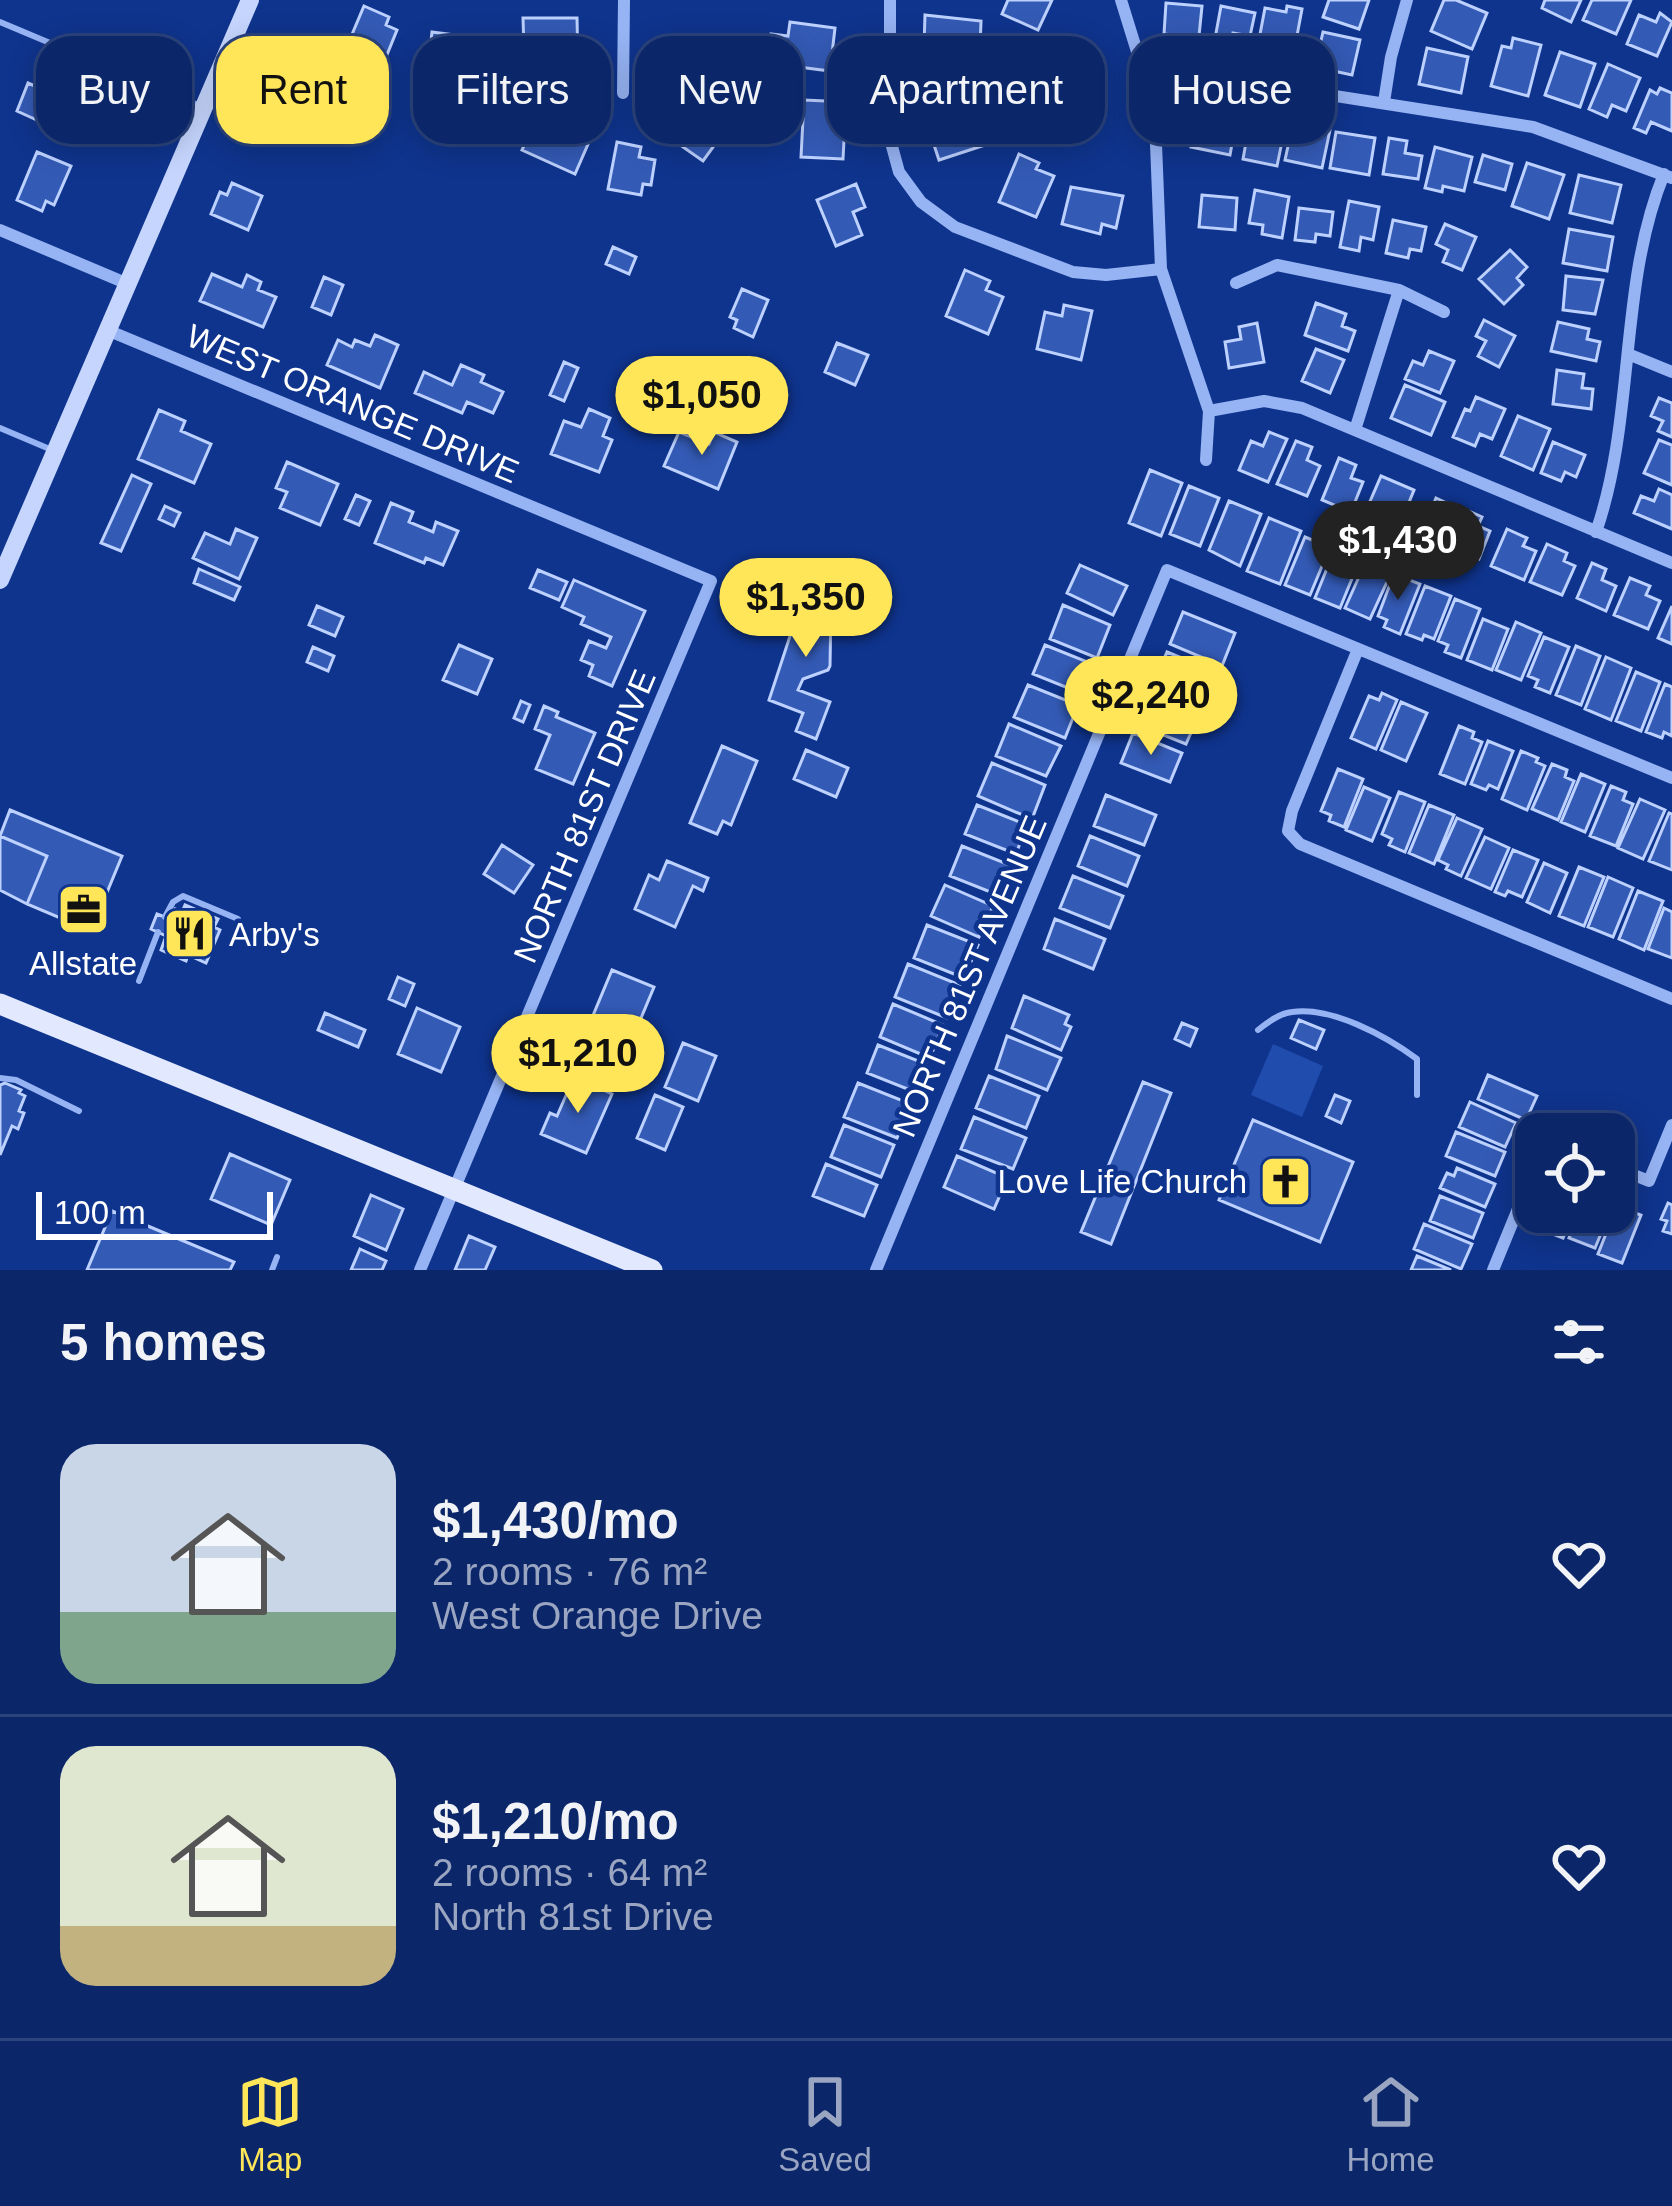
<!DOCTYPE html>
<meta charset="utf-8">
<style>
body{margin:0;font-family:Arial,sans-serif;background:#142f70;color:#f1f3f6;height:100vh;display:flex;flex-direction:column;font-size:45px;white-space:nowrap}
*{box-sizing:border-box;margin:0}
p{font-size:39px;color:#9aa5c1}
.icon{flex:none;width:66px;height:66px;fill:none;stroke:currentColor;stroke-width:2;stroke-linecap:round;stroke-linejoin:round}
.map{position:relative;height:1270px;overflow:hidden}
.sheet{display:flex;flex-direction:column;background:#0b276a;flex:1}
.sheet>*{flex:none}
.hud{position:absolute;left:36px;top:36px;width:1602px;height:108px;display:flex;gap:24px}
.controls{position:absolute;left:1515px;top:1113px;display:grid;gap:24px}
.controls a{display:grid;place-items:center;width:120px;height:120px;border-radius:24px;background:#0b276a;box-shadow:0 6px 30px #0003,0 0 0 3px #2b447e;font-size:60px}
.scale{position:absolute;left:36px;bottom:30px;width:237px;box-sizing:border-box;padding-left:12px;border:6px solid #fff;border-top:0;font-size:33px;line-height:42px;white-space:nowrap;color:#fff;-webkit-text-stroke:9px #0f348d;paint-order:stroke}
.price{position:absolute;translate:-50% -102px;padding:0 27px;border-radius:42px;background:#ffe658;color:#111;font-size:39px;line-height:78px;filter:drop-shadow(0 3px 6px #0008)}
.price::after{content:'';position:absolute;left:50%;top:72px;width:36px;height:27px;margin-left:-18px;background:inherit;clip-path:polygon(0 0,100% 0,50% 100%)}
.price.selected{background:#222;color:#fff}
ul{padding:0;list-style:none}
li{display:flex;align-items:center;gap:36px;height:300px;padding:0 60px}
li+li{border-top:3px solid #2b447e}
li span{display:grid;place-items:center;flex:none;width:336px;height:240px;border-radius:36px;color:#555}
li>.icon{margin-inline-start:auto}
span .icon{width:144px;height:144px;fill:#fffc;stroke-width:1}
li b{font-size:51px}
h2{display:flex;justify-content:space-between;align-items:center;height:144px;padding:0 60px;font-size:51px}
.tag{padding:0 42px;border-radius:36px;background:#0b276a;box-shadow:0 6px 30px #0003,0 0 0 3px #2b447e;font-size:42px;line-height:108px}
.tag.selected{background:#ffe658;color:#111}
.menu{display:flex;justify-content:space-around;align-items:center;height:168px;border-top:3px solid #2b447e;background:#0b276a;font-size:33px;color:#9aa5c1}
.menu a{display:grid;justify-items:center;gap:6px}
.menu .selected{color:#ffe658}
.map>svg:first-child{display:block}
</style>
<div class="map">
<svg width="1672" height="1270" viewBox="0 0 1672 1270">
<rect width="100%" height="100%" fill="#0f348d"/>
<!-- green -->
<path fill="#204cad" d="M1273,1044L1323,1066L1302,1117L1251,1095Z"/>
<!-- building -->
<path fill="#335ab5" stroke="#bdd1fe" stroke-width="3" d="M1008,0H1052L1038,30L1002,14Z
M1329,0H1369L1359,29L1323,17Z
M1444,0H1456L1487,13L1472,49L1431,31Z
M1545,0H1581L1571,22L1542,8Z
M1592,0H1631L1616,34L1583,20Z
M1166,3L1202,6L1198,46L1182,45V36L1164,34Z
M364,6L389,17L386,25L397,30L382,67L345,51Z
M1221,6L1255,13L1250,36L1233,33L1231,47L1214,44Z
M1287,6L1302,9L1293,57L1257,50L1265,8L1286,12Z
M1660,13L1672,22L1657,56L1627,44L1639,15L1656,22Z
M925,15L981,21L979,75L923,74Z
M523,18H577L578,63H553V49H524Z
M790,22L835,28L830,71L767,63L771,34L788,36Z
M432,32L479,38L474,82L427,76Z
M1323,32L1360,40L1352,75L1315,67Z
M1513,38L1541,45L1528,96L1491,86L1502,46L1511,48Z
M1427,48L1468,57L1461,93L1419,84Z
M1560,52L1595,64L1580,107L1545,95Z
M1608,64L1640,78L1626,111L1612,105L1607,117L1589,109Z
M28,83L51,93L39,121L17,111Z
M1660,88L1672,93V131L1651,122L1646,133L1634,128L1650,90L1657,94Z
M722,94L753,97L751,113L720,110Z
M686,95L729,125L703,161L660,131Z
M546,98L565,107L559,121L592,135L575,174L522,150Z
M772,98L794,100L793,115L771,113Z
M804,100L846,102L843,159L801,157Z
M969,107L982,146L939,160L926,121Z
M1198,108L1237,116L1230,155L1191,147Z
M1251,115L1267,118L1265,129L1284,132L1277,166L1243,159Z
M510,116L525,122L516,143L501,137Z
M1293,123L1330,130L1322,168L1285,160Z
M1336,132L1375,138L1369,175L1330,168Z
M1389,138L1407,141L1405,153L1422,156L1418,179L1383,174Z
M617,142L641,147L639,157L655,160L651,185L643,184L641,195L608,189Z
M1435,147L1472,157L1464,191L1443,186L1442,192L1425,188Z
M37,152L71,166L54,205L46,201L42,211L17,200Z
M1019,154L1039,163L1036,169L1054,176L1036,217L999,202Z
M1483,155L1512,164L1505,190L1475,182Z
M1527,163L1564,175L1549,219L1512,206Z
M1579,175L1621,185L1612,223L1570,213Z
M232,183L262,196L248,230L211,214L220,192L227,195Z
M856,184L865,207L853,212L862,235L836,246L817,200Z
M1071,187L1123,196L1116,228L1102,224L1100,234L1062,224Z
M1255,190L1289,197L1282,238L1262,234L1263,225L1249,223Z
M1202,195L1237,198L1235,230L1199,227Z
M1349,201L1379,207L1373,240L1361,237L1359,251L1340,247Z
M1299,208L1333,212L1330,236L1316,234L1315,242L1295,240Z
M1393,220L1426,227L1421,251L1410,249L1408,258L1386,253Z
M1445,224L1476,237L1462,270L1443,262L1448,250L1436,244Z
M1569,229L1613,237L1607,271L1563,263Z
M613,247L636,257L629,274L606,264Z
M1510,250L1527,267L1517,278L1523,285L1504,304L1479,279Z
M965,270L990,281L986,290L1003,297L988,334L946,316Z
M212,274L242,287L247,275L261,282L258,290L276,297L263,327L200,301Z
M1566,276L1603,280L1595,314L1563,310Z
M324,277L343,285L331,315L312,307Z
M742,289L768,300L753,337L734,328L737,320L730,317Z
M1316,303L1346,314L1342,326L1355,331L1348,351L1305,335Z
M1064,305L1092,311L1081,360L1037,349L1045,312L1062,316Z
M1484,320L1515,336L1499,367L1478,356L1486,341L1476,336Z
M1558,322L1589,329L1587,339L1600,342L1596,361L1551,351Z
M1257,323L1264,362L1229,368L1225,342L1241,339L1239,327Z
M375,335L398,345L380,388L327,365L338,340L352,347L355,340L370,346Z
M837,343L868,355L855,385L825,372Z
M1316,349L1344,360L1330,393L1302,381Z
M1429,351L1454,361L1440,393L1405,379L1413,361L1423,365Z
M564,362L578,368L564,401L550,395Z
M461,365L484,375L481,382L503,392L493,413L467,402L462,413L415,393L424,372L452,385Z
M1557,370L1584,374L1582,388L1593,389L1591,409L1553,404Z
M1405,385L1445,402L1431,435L1391,418Z
M1476,397L1505,409L1492,439L1480,434L1475,446L1453,437L1465,409L1470,411Z
M1659,398L1672,403V437L1658,431L1663,421L1651,416Z
M589,409L610,418L603,436L612,440L599,472L551,454L564,421L581,427Z
M159,410L185,421L181,431L211,444L194,483L138,459Z
M1518,416L1550,429L1533,470L1501,456Z
M679,432L709,444L714,432L737,442L718,489L664,466Z
M1269,432L1287,439L1268,482L1239,470L1251,441L1263,446Z
M1659,440L1672,445V485L1644,473Z
M1296,441L1312,447L1307,460L1320,466L1307,496L1277,484Z
M1553,442L1585,455L1576,477L1565,472L1561,481L1541,473Z
M1339,458L1356,465L1351,478L1363,482L1351,512L1322,500Z
M287,462L338,484L320,525L280,508L287,492L276,488Z
M1150,470L1182,483L1161,536L1129,523Z
M132,475L151,484L121,551L101,543Z
M1381,476L1414,490L1399,527L1365,513Z
M1189,486L1219,498L1200,546L1170,534Z
M1659,489L1672,495V529L1634,513L1641,496L1654,501Z
M356,495L370,501L359,525L345,519Z
M1436,498L1451,505L1433,548L1405,536L1418,505L1431,510Z
M1229,501L1261,514L1240,566L1209,550Z
M391,503L413,512L409,522L433,532L436,522L458,531L443,565L426,558L424,563L375,543Z
M165,506L180,513L174,526L159,519Z
M1462,508L1482,517L1478,526L1490,531L1479,559L1446,545Z
M1269,518L1301,531L1280,584L1247,571Z
M236,529L257,538L239,579L193,558L205,533L230,544Z
M1507,529L1527,538L1523,546L1536,551L1524,580L1491,566Z
M1305,537L1330,547L1310,595L1285,585Z
M1547,544L1567,553L1564,561L1575,566L1562,595L1530,582Z
M1335,549L1360,559L1340,608L1315,598Z
M1368,557L1393,569L1370,619L1345,608Z
M1592,563L1606,569L1602,580L1616,586L1606,611L1577,598Z
M1080,565L1127,586L1113,615L1067,593Z
M199,569L240,587L234,600L194,583Z
M538,570L567,582L559,600L530,588Z
M1394,574L1420,584L1400,634L1384,627L1387,620L1378,616Z
M1630,578L1650,586L1646,595L1660,601L1648,629L1614,615Z
M574,580L645,611L612,686L589,676L593,665L581,660L589,641L606,648L611,637L581,624L584,617L562,607Z
M821,583L823,605L831,609L830,666L828,670L803,679L798,690L830,702L816,739L796,731L803,713L769,700L791,633L799,632L797,585Z
M1425,586L1451,596L1434,639L1424,635L1422,640L1406,634Z
M1455,599L1480,609L1461,658L1445,652L1448,645L1438,641Z
M1063,605L1110,625L1097,658L1050,639Z
M317,606L343,617L335,636L309,625Z
M1672,606V644L1658,638Z
M1183,612L1235,633L1222,666L1170,644Z
M1483,619L1508,629L1492,670L1467,660Z
M1516,622L1541,633L1521,680L1496,670Z
M1544,637L1569,647L1550,693L1535,687L1538,680L1528,676Z
M459,645L492,659L477,694L443,680Z
M1045,645L1095,665L1083,694L1033,674Z
M1576,646L1600,656L1581,705L1556,695Z
M313,647L334,656L328,671L307,662Z
M1167,652L1219,673L1206,705L1153,684Z
M1606,657L1631,668L1611,720L1585,709Z
M1636,672L1660,682L1641,731L1616,721Z
M1665,684L1672,687V736L1664,732L1662,738L1646,732Z
M1028,685L1078,705L1065,738L1014,717Z
M1152,692L1200,712L1186,744L1138,725Z
M1382,693L1397,700L1376,749L1351,738L1369,696L1379,700Z
M521,701L530,705L523,722L514,718Z
M1401,702L1427,713L1406,761L1381,750Z
M544,706L558,712L556,717L595,733L573,784L536,769L550,735L535,729Z
M1009,724L1061,746L1046,776L996,756Z
M1459,726L1474,732L1472,738L1482,742L1465,784L1440,774Z
M1133,733L1182,753L1170,782L1121,763Z
M1488,741L1513,751L1498,789L1489,785L1486,790L1471,784Z
M722,746L757,761L731,825L723,821L717,834L690,823Z
M806,750L848,768L836,797L794,779Z
M1521,751L1538,758L1536,762L1545,766L1527,810L1502,799Z
M992,763L1045,785L1032,819L978,796Z
M1552,764L1567,770L1565,777L1574,781L1558,820L1532,809Z
M1338,769L1363,779L1344,827L1329,821L1331,815L1321,811Z
M1581,774L1605,784L1585,832L1561,822Z
M1611,786L1626,792L1623,800L1633,804L1616,846L1590,836Z
M1364,787L1390,798L1372,841L1346,830Z
M1399,792L1425,802L1405,852L1389,845L1392,839L1382,834Z
M1106,795L1156,815L1144,845L1094,826Z
M1640,799L1665,810L1643,859L1618,848Z
M977,805L1027,825L1016,854L965,834Z
M1429,805L1454,815L1434,864L1409,853Z
M10,810L122,856L91,931L27,904L47,856L0,836Z
M1669,813L1672,814V870L1649,861Z
M1457,818L1482,829L1461,876L1446,869L1448,865L1438,860Z
M0,836L47,856L27,904L0,890Z
M1090,836L1139,856L1127,886L1078,866Z
M1485,837L1509,848L1491,889L1466,878Z
M502,845L533,865L514,893L484,874Z
M962,846L1010,865L998,895L950,876Z
M1513,850L1538,860L1522,897L1508,891L1505,896L1495,892Z
M667,861L708,878L703,891L693,886L675,927L635,909L649,875L659,880Z
M1544,863L1567,873L1550,913L1527,902Z
M1579,867L1604,877L1584,926L1559,916Z
M1073,876L1123,896L1110,928L1060,908Z
M1608,877L1633,888L1613,937L1588,927Z
M945,885L993,906L979,937L931,916Z
M1638,891L1663,901L1644,950L1619,939Z
M185,905L218,919L214,927L220,930L206,963L188,955L186,961L161,950L166,936L151,929L157,914L170,919L175,909L182,912Z
M1664,908L1672,912V958L1648,949Z
M1055,919L1105,939L1093,969L1044,949Z
M927,925L978,945L964,978L914,958Z
M908,964L960,985L947,1018L895,997Z
M612,970L654,987L631,1042L589,1025Z
M398,977L414,984L405,1006L389,999Z
M1024,996L1069,1015L1065,1024L1071,1027L1061,1050L1012,1028Z
M893,1004L943,1025L930,1058L880,1037Z
M417,1008L460,1027L441,1072L398,1054Z
M325,1013L365,1030L358,1047L318,1030Z
M1299,1020L1324,1030L1316,1049L1291,1038Z
M1182,1023L1197,1029L1190,1046L1175,1039Z
M1007,1036L1061,1058L1047,1090L996,1069Z
M683,1043L716,1056L698,1101L665,1087Z
M878,1045L926,1064L915,1092L867,1073Z
M1488,1075L1537,1096L1526,1120L1478,1099Z
M989,1076L1039,1096L1026,1128L976,1108Z
M574,1077L612,1094L586,1153L541,1134L550,1113L557,1116Z
M1143,1082L1171,1093L1111,1244L1081,1232Z
M5,1083L21,1090L19,1093L25,1096L19,1111L24,1113L18,1129L12,1126L0,1155V1085Z
M858,1083L911,1104L897,1138L844,1117Z
M655,1095L683,1107L665,1150L637,1138Z
M1335,1095L1350,1101L1341,1123L1326,1116Z
M1470,1102L1516,1123L1505,1147L1459,1127Z
M974,1117L1026,1138L1013,1169L961,1149Z
M1253,1120L1353,1162L1320,1242L1219,1200Z
M844,1125L894,1145L881,1177L831,1157Z
M1456,1132L1505,1152L1495,1176L1446,1156Z
M230,1154L290,1180L271,1225L211,1199Z
M957,1156L1001,1175L998,1183L1004,1186L994,1209L944,1187Z
M826,1164L877,1185L864,1216L813,1196Z
M1457,1168L1495,1184L1485,1207L1440,1188L1447,1173L1454,1176Z
M371,1195L403,1209L386,1250L354,1236Z
M1440,1196L1483,1213L1473,1238L1430,1221Z
M1668,1203L1672,1205V1234L1663,1231L1667,1221L1661,1219Z
M1617,1206L1641,1215L1622,1263L1598,1254Z
M112,1211L234,1262L230,1270H87Z
M1544,1212H1574L1563,1238L1537,1228Z
M1580,1212H1610L1595,1248L1569,1238Z
M1424,1224L1472,1244L1461,1269L1414,1249Z
M469,1236L495,1247L485,1270H455Z
M360,1249L386,1261L382,1270H351Z
M1417,1256L1451,1270H1411Z"/>
<g fill="none" stroke-linecap="round" stroke-linejoin="round">
<!-- lane -->
<path stroke="#96b3f3" stroke-width="6" d="M0,22L200,106
M0,428L52,450
M165,917L173,902L183,896L238,919
M139,981L158,932
M1258,1030C1268,1022 1280,1013 1292,1012C1331,1006 1386,1036 1417,1059V1095
M0,1078L16,1080L79,1111
M272,1270L277,1257"/>
<!-- street -->
<path stroke="#96b3f3" stroke-width="12" d="M890,0V139L899,172L921,202L955,227L1073,272L1106,275L1161,269
M1121,0L1148,87L1156,144L1161,269L1209,411L1206,460
M1148,87L1208,76L1533,127L1672,178
M623,93L624,0
M1384,102L1391,57L1407,0
M0,230L128,284
M1236,283L1277,265L1399,290L1444,312
M107,330L711,581L420,1270
M1628,354L1672,372
M1209,411L1264,401L1302,408L1672,563
M1355,430L1399,290
M1596,532C1636,416 1618,286 1664,174
M1358,649L1292,811L1288,831L1300,844L1672,999
M1614,1167L1649,1181L1672,1125
M876,1270L1167,570L1672,778
M1493,1270L1536,1165"/>
<!-- secondary -->
<path stroke="#c5d5fd" stroke-width="18" d="M0,580L250,0"/>
<!-- primary -->
<path stroke="#e2e9ff" stroke-width="21" d="M0,1004L652,1270"/>
</g>
<!-- icons -->
<defs>
<symbol id="office-square" viewBox="-11 -11 22 22"><rect x="-9" y="-9" width="18" height="18" rx="4" fill="#ffe658" stroke="#0f348d"/><path d="M-6-3h4V-5.5h4V-3h4V5H-6ZM-1-4.5V-3h2v-1.5ZM-6 0V1H6V0Z" fill="#111"/></symbol>
<symbol id="restaurant-square" viewBox="-11 -11 22 22"><rect x="-9" y="-9" width="18" height="18" rx="4" fill="#ffe658" stroke="#0f348d"/><path d="M-5-6h1v4h1v-4h1v4h1v-4h1v5L-1.5 .5V6h-2V.5L-5-1ZM5-6V6H3V1.5H1.5Q1.5-4 5-6Z" fill="#111"/></symbol>
<symbol id="church-square" viewBox="-11 -11 22 22"><rect x="-9" y="-9" width="18" height="18" rx="4" fill="#ffe658" stroke="#0f348d"/><path d="M-1.2-6h2.4v3.5h3.3v2.4h-3.3V6h-2.4V-.1h-3.3v-2.4h3.3Z" fill="#111"/></symbol>
</defs>
<g fill-rule="evenodd">
<use href="#office-square" x="54" y="880" width="59" height="59"/>
<use href="#restaurant-square" x="160" y="904" width="59" height="59"/>
<use href="#church-square" x="1256" y="1152" width="59" height="59"/>
</g>
<g text-anchor="middle" stroke-width="9" stroke-linejoin="round" paint-order="stroke">
<!-- street labels -->
<g font-size="33" fill="#fff" stroke="#0f348d">
<text transform="translate(353 403) rotate(23)" y="12">WEST ORANGE DRIVE</text>
<text transform="translate(584 816) rotate(-67)" y="12">NORTH 81ST DRIVE</text>
<text transform="translate(969 976) rotate(-67)" y="12">NORTH 81ST AVENUE</text>
</g>
<!-- poi labels -->
<g font-size="33" fill="#fff" stroke="#0f348d" text-anchor="start">
<text x="229" y="946">Arby's</text>
<text x="83" y="975" text-anchor="middle">Allstate</text>
<text x="1247" y="1193" text-anchor="end">Love Life Church</text>
</g>
</g>
</svg>
<div class="controls">
<a><svg class="icon" aria-label="locate" viewBox="0 0 24 24"><circle cx="12" cy="12" r="6"/><path d="M12 2v4M12 18v4M2 12h4M18 12h4"/></svg></a>
</div>
<div class="scale">100 m</div>
<b class="price" style="left:702px;top:458px">$1,050</b>
<b class="price selected" style="left:1398px;top:603px">$1,430</b>
<b class="price" style="left:806px;top:660px">$1,350</b>
<b class="price" style="left:1151px;top:758px">$2,240</b>
<b class="price" style="left:578px;top:1116px">$1,210</b>
<div class="hud">
<a class="tag">Buy</a>
<a class="tag selected">Rent</a>
<a class="tag">Filters</a>
<a class="tag">New</a>
<a class="tag">Apartment</a>
<a class="tag">House</a>
</div>
</div>
<section class="sheet">
<h2>5 homes<svg class="icon" aria-label="filters" viewBox="0 0 24 24"><path d="M4 7h16M4 17h16"/><circle cx="9" cy="7" r="2"/><circle cx="15" cy="17" r="2"/></svg></h2>
<ul>
<li><span style="background:linear-gradient(#c9d6e8 70%,#7fa58c 0)"><svg class="icon" aria-label="home" viewBox="0 0 24 24"><path d="M3 11l9-7 9 7M6 9v11h12V9"/></svg></span><div><b>$1,430/mo</b><p>2 rooms · 76 m²</p><p>West Orange Drive</p></div><svg class="icon" aria-label="heart" viewBox="0 0 24 24"><path d="M12 20l-8-8c-3-5 5-10 8-4 3-6 11-1 8 4z"/></svg></li>
<li><span style="background:linear-gradient(#dfe7d0 75%,#c2b280 0)"><svg class="icon" aria-label="home" viewBox="0 0 24 24"><path d="M3 11l9-7 9 7M6 9v11h12V9"/></svg></span><div><b>$1,210/mo</b><p>2 rooms · 64 m²</p><p>North 81st Drive</p></div><svg class="icon" aria-label="heart" viewBox="0 0 24 24"><path d="M12 20l-8-8c-3-5 5-10 8-4 3-6 11-1 8 4z"/></svg></li>
</ul>
</section>
<nav class="menu">
<a class="selected"><svg class="icon" aria-label="map" viewBox="0 0 24 24"><path d="M3 6l6-2 6 2 6-2v14l-6 2-6-2-6 2zM9 4v14M15 6v14"/></svg>Map</a>
<a><svg class="icon" aria-label="saved" viewBox="0 0 24 24"><path d="M7 4h10v16l-5-4-5 4z"/></svg>Saved</a>
<a><svg class="icon" aria-label="home" viewBox="0 0 24 24"><path d="M3 11l9-7 9 7M6 9v11h12V9"/></svg>Home</a>
</nav>
